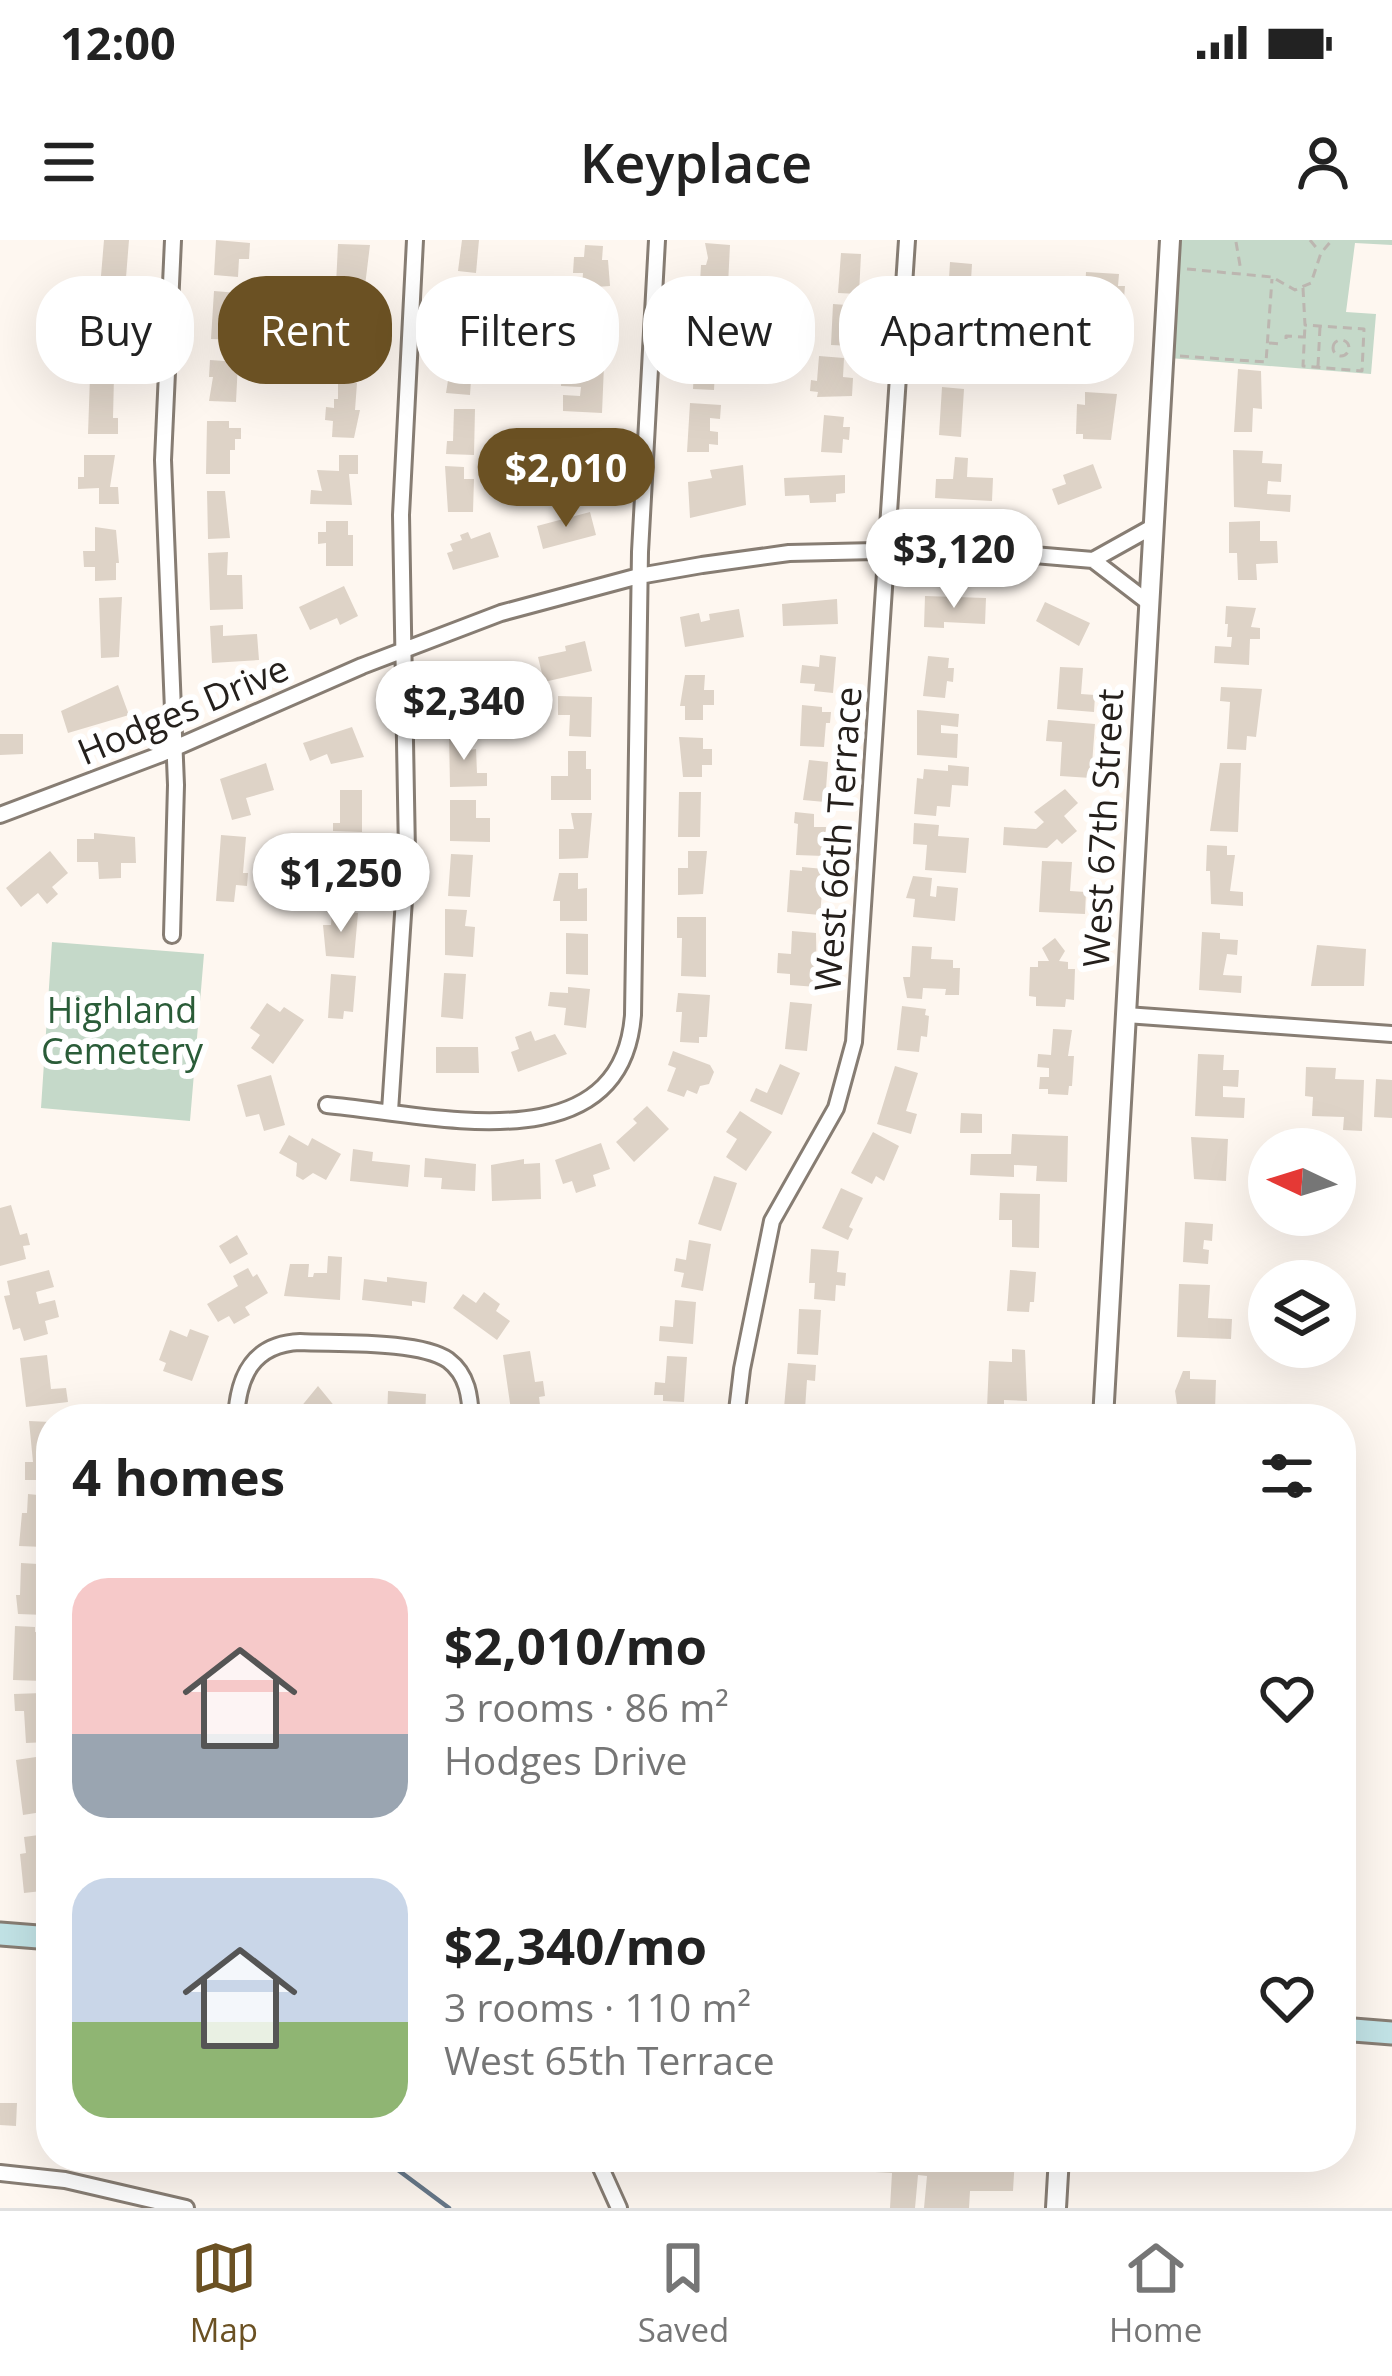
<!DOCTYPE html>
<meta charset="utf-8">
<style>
body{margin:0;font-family:"Open Sans",sans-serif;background:#f6f6f6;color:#222;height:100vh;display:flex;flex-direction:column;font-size:45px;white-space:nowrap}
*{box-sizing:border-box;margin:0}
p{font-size:39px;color:#767676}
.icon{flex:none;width:66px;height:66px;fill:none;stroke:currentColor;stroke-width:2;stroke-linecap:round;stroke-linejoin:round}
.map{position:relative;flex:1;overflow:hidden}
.drawer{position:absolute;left:36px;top:1164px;width:1320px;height:768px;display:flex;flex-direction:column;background:#fff;border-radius:48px;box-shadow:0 12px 48px #0002}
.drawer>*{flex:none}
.hud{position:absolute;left:36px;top:36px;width:1320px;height:108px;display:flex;gap:24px}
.needle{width:78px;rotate:274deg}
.controls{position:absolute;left:1248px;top:888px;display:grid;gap:24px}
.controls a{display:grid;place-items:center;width:108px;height:108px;border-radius:50%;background:#fff;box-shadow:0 12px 48px #0002;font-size:60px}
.price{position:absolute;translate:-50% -102px;padding:0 27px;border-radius:42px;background:#fff;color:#222;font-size:39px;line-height:78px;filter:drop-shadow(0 3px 6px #0008)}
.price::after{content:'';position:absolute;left:50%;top:72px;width:36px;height:27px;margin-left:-18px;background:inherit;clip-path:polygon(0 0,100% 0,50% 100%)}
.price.selected{background:#6b5123;color:#fff}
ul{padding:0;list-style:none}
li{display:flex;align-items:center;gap:36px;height:300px;padding:0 36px}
li span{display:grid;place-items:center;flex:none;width:336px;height:240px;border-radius:36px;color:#555}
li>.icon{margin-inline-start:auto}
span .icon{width:144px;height:144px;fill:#fffc;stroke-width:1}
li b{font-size:51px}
h2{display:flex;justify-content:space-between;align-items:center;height:144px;padding:0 36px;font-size:51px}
.tag{padding:0 42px;border-radius:48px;background:#fff;box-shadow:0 12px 48px #0002;font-size:42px;line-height:108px}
.tag.selected{background:#6b5123;color:#fff}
.status{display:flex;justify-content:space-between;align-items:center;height:84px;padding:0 60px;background:#fff;direction:ltr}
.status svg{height:33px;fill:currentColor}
header{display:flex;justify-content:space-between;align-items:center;height:156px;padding:0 36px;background:#fff;font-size:54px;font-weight:600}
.menu{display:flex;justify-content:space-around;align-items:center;height:168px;border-top:3px solid #e0e0e0;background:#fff;font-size:33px;color:#767676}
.menu a{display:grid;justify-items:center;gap:6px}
.menu .selected{color:#6b5123}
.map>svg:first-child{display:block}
</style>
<div class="status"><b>12:00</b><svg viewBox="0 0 49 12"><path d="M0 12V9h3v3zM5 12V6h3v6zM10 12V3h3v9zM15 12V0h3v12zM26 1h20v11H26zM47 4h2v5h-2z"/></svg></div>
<header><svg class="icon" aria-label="menu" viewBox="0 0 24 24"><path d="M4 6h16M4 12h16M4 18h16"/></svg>Keyplace<svg class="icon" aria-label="person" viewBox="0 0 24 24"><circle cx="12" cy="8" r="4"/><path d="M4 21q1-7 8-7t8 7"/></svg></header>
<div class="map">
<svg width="1392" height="1968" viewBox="0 0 1392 1968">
<rect width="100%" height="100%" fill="#fef7f0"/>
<!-- green -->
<path fill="#c5d9c9" d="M1176,0H1392V5L1355,3L1346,72L1376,74L1371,134L1169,118Z
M52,702L204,714L190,881L41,868Z"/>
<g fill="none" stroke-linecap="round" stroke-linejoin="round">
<!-- stream -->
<path stroke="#677889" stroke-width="4.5" d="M370,1917L398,1930L449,1968"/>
</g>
<!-- building -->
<path fill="#ded3c7" d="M104,0H129L125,50L100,48Z
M216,0L250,3L249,19H239L238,37L214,35Z
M462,0H479L476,33L458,31Z
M705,3L730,5L728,45L700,43L701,25H706L708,18Z
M338,4L370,5L363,62L323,59L324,44L336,45Z
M585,5L603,6L602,20H608L610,46L582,48L583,33H573L574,17H584Z
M841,13L861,14L859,54L838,53Z
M950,22L972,24L969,72L947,71Z
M1086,32L1119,34L1118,46H1125L1124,58L1117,57L1116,78L1095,77L1096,53L1085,52Z
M214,51L238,53L237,69H241V76L249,77V92L240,91L239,100L211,99Z
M455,51L481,53L478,100L452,98Z
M700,55L727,57L724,98L696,97L697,78L702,79Z
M587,61L605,62L606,111L577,110L579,69H587Z
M99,64L124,65L122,111L96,110Z
M833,64L860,66L853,106L831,105Z
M335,76L355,77L354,93H360L358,126L333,125L335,106H329Z
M944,87L973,88L972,101L965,100L963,132L942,131Z
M1088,92L1120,95L1110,138L1085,136Z
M695,109H716L714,150L693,149Z
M452,115H465L464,124L472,125L470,155L446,153Z
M819,116L844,118L843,137L853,138L852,156L817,157L818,152L810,151L811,140L817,141Z
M210,120L238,122L236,162L209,161L213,137H209Z
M604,125L602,173L563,171V155L580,156L581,147L561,146L562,126Z
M1238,129L1261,131L1262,169L1253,168L1252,192H1234Z
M90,136H114L113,178H118V194H88Z
M338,142L357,143L355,170H360L354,198L332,197L333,181L325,180L326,167L334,168V159H338Z
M942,147L964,149L961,197L939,195Z
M1085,152L1117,154L1111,200L1083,199V194H1076L1077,164L1085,165Z
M690,163L721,165L720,179L710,178V191L718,192V205L709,204V212H687Z
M454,169H475L474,215L446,214L447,201H453Z
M824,175L844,177L843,187H850L849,200L843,199L842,213L821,212Z
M207,181H229V188H241V199H235V210H230V234H206Z
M579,188L599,189L597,237L576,236Z
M1233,210L1263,211L1262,223L1282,224L1281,242L1268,241L1267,254L1291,255L1290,272L1234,267Z
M84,215H115L110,247H118L119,264H99V248L78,249V237H84Z
M339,215H358V234H349L352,265L310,264L311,250L322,251L317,230L339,231Z
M955,217L968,218L967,237L993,238L992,261L935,258L936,239H953Z
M1093,224L1102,248L1058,265L1052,249L1066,244L1063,235Z
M743,225L746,265L690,278L688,242L712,238L710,230Z
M445,226L464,227V239H474L473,272H448Z
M845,235V253L836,254V262L810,263L809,255L785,256L784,238Z
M207,251H225L230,298L208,299Z
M590,272L596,295L543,309L537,286Z
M326,281H348V295H353V326H326V303L318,304V292H326Z
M1260,281V301H1277L1278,323L1256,324L1257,340H1238L1237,313H1229V282Z
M95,287L116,290L119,323H116V340L95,341V327H84L83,311H95Z
M468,292L471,299L490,292L499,317L453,330L447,313L453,311L450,304L462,300L460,295Z
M228,312L227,335H242L243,369L210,370L208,313Z
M344,346L358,376L340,385L337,378L310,390L299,367Z
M925,356L986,358L985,384L944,382V388L924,387Z
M122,357L119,417L101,418L99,358Z
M837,359L838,384L783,386L782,364Z
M1045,362L1090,383L1079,406L1036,381Z
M1226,366L1256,368L1251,387L1260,388V399H1250L1249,425L1214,423L1215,406L1231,407L1232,397H1227L1228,384H1225Z
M739,369L744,397L685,407L680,377L699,373L701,382L710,380L709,374Z
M223,385V396L257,394L259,420L212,423L210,386Z
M585,401L592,431L544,442L538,417L566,411L565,406Z
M820,415L836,417L833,453L814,451L815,444L800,443L802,425L819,427Z
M928,416L949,418L948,428H954L953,442L947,441L945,458L923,456Z
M503,423L513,449L473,468L470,457L454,463L446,443L464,437L465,441Z
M1060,427L1083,428L1081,454L1095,455L1094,472L1057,469Z
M685,435H705L704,450H714V465H703V480H685V466H680Z
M118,445L129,475L68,493L61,471Z
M1221,447L1262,449L1256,497L1247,496L1246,510L1227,509L1230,462L1220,461Z
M558,456L592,457L591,497L569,496L570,475H558Z
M802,465L822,467V472H831L830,483H826L824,507L800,506Z
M917,470L959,474L958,487L941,485V493L958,494L957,518L917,515Z
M1048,480L1095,484L1091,538L1060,536L1062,502L1046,501Z
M352,487L364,517L331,524L327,514L310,521L303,503Z
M449,493H469V510L476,509L477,533H487V546L450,547Z
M0,494H23V514L0,515Z
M679,497L703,498V509H712V525H702V537H683Z
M568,511H586V529H591V560H551V536H568Z
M809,520L828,522L825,562L803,560Z
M266,523L274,550L246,558L251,575L232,580L220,539Z
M1220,523H1241L1238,592L1210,591Z
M948,525L969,527L968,546L952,545L950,567L937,566L936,576L914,574L917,538L923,539L924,529L948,531Z
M1065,549L1078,563L1064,576L1077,591L1062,604L1057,599L1047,608L1003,605L1004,587L1036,589L1044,582L1034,572Z
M340,550H362V592L333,591V583H340Z
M679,552H701L700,597H678Z
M450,560H476V578H490V602L450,601Z
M795,572L814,574V587H826L824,616L796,615L798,584L794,583Z
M571,573H592L588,618L559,619V589H574Z
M914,583L939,585L938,596L969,598L966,633L925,630L927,605L913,604Z
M94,593L135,597L136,623H121V638L99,639L98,622H77V599H94Z
M221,595L246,597L243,633H248L247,646L236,645L234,662L216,661Z
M332,605L358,606L356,641L363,642L362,661L340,660V654L329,653Z
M1207,605L1227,606V615H1235L1230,651L1243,652V666L1211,664L1210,631H1206Z
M50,611L68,633L52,647L58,654L47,664L38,653L21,667L6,648Z
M688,611H707L703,654L678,655V628H688Z
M451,614L473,615L470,657L448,656Z
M1042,621L1072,622L1070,651L1086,652L1085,674L1039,672Z
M802,627L824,629L820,675L787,672L790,630L802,631Z
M559,633H578V649L587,648V681H560V661H553Z
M913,636L932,638L930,656L936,657L937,646L958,648L955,681L913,677L915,659L906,658Z
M445,669L467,670L465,686L475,687L473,717L445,715Z
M332,671L358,673L354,718L326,716L323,685H331Z
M677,677H706V737L681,736L682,698H677Z
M792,691L816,693L817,747L790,745V734L777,733L778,713L791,714Z
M1202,692L1220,693V699L1238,700L1237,715L1227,714L1223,735L1242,736L1241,753L1199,750Z
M566,693L588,694V735L566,734Z
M1055,698L1065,711L1059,721L1068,722V729H1075L1074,760L1066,759L1065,767L1036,766V757L1029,756L1030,727H1038V721H1049L1042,708Z
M1317,705L1366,709L1364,746H1311Z
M912,706L932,707L931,719L953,720V728H960L959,755H945L946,749L923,748L922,759L907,758L903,737H910Z
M444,733L466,734L463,779L441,777Z
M331,734L356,736L353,772L344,771L343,779L328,778Z
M568,747L590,749L586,788L564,785L566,768L548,766L550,752L568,753Z
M678,753L710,755L707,797H699V803L680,802L682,772H676Z
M790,762L812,764L807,811L785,809Z
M267,763L280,772L284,767L304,780L273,824L251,808L260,795L250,788Z
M902,766L926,769L925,775L929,776L927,797L921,796L919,812L897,810Z
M1053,789L1072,790L1068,816H1074L1072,846H1069L1068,855L1048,854V849H1039L1040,837H1049V828L1037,827L1038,814L1051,815Z
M531,791L535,801L555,794L567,814L518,832L511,812L519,809L515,797Z
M436,807H478L479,833H436Z
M673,811L710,825L714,832L709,844L700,846L697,854L687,850L684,857L667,851L676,828L668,825Z
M1198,814L1224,815L1223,830H1239L1238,847L1223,846V857L1245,858L1244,878L1195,876Z
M780,824L800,833L782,875L750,861L756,848L767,853Z
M895,826L918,833L906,871L917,874L911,894L877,884Z
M1306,827L1336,828L1335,839L1364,840L1362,891L1343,890L1344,877L1312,876L1313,857L1305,856Z
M271,835L285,885L264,891L259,874L246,877L237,845Z
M1376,839L1392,840V878L1374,877Z
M647,866L669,889L634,922L616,902L637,883L633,879Z
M740,871L772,892L746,931L726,917L737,899L726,892Z
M961,873L982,874V893H960Z
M873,892L899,906L884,941L876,936L872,944L851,933Z
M1012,894L1068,896L1067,942L1036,941L1037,926L1014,925V937L970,935L971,914H1011Z
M289,895L308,906L312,898L341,914L326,940L313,933L303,940L296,936L297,923L279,913Z
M1191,897L1228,899L1226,941L1194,939Z
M601,903L610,929L593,935L596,946L576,953L572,941L563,944L555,920Z
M353,909L373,912L372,921L410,925L408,947L350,941Z
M425,918L476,924L475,951L441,949L442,938L424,937Z
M524,919V924L540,923L541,959L492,961L491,925Z
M714,936L737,943L721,991L698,984Z
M841,948L863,958L849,987L853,989L848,1000L822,988Z
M1000,953L1040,954L1039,1008L1012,1007V980H999Z
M11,965L20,995L27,993L30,1005L23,1006L26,1019L0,1026V968Z
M1185,982L1213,984L1212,1001L1204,1000L1203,1009L1209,1010L1208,1024L1183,1022Z
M237,995L248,1014L230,1024L219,1006Z
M689,1000L711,1004L703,1051L681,1047L684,1033L674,1031L676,1018L686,1020Z
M811,1009L839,1011L837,1032L846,1033L845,1046L836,1045L835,1061L814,1059L815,1043H809Z
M328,1016L342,1017L340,1060L284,1056L290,1024H309L308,1037H313L314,1033H327Z
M248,1028L253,1037L257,1034L268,1053L245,1067L250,1075L234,1084L229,1076L218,1082L207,1064L238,1046L233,1036Z
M49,1030L54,1047L36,1052L39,1064L55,1060L59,1077L45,1081L48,1094L24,1101L20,1088L13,1090L4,1056L10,1055L7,1041Z
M1010,1030L1036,1032L1034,1062H1030L1029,1072L1007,1071Z
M387,1037L427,1042L425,1063L412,1061V1066L362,1060L364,1039L387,1042Z
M1179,1044L1210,1045L1208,1078L1232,1079L1231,1099L1177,1097Z
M484,1052L500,1064L496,1071L510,1081L497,1100L453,1068L463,1054L476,1063Z
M675,1060L696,1062L693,1104L659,1101L660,1086L673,1087Z
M799,1069L821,1070L818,1115L797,1114Z
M190,1089L209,1096L192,1141L163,1131L166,1123L159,1120L170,1090L187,1097Z
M1012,1109L1025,1110L1027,1161L1004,1160V1169L987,1168L989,1121L1012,1122Z
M530,1111L535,1142L543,1141L545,1156L539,1157L540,1165L511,1170L503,1115Z
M47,1115L51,1149L66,1148L68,1162L26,1167L20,1118Z
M667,1116L687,1117L684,1162L663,1161V1155H654L655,1142L665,1143Z
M788,1123L816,1125L815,1141L807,1140L805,1169L784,1168Z
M1183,1131H1190V1139L1216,1140L1215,1170L1198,1169V1172L1206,1173L1205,1178L1179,1179L1175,1151Z
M318,1146L336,1168L323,1179H291Z
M388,1151L426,1154L425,1179H387Z
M29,1181L50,1182L51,1240H25V1222H33Z
M28,1254L48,1256L44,1307L19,1306L22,1273H27Z
M21,1323L38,1324L37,1340L51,1341V1366H45V1375L18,1374L16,1355H20Z
M15,1386L35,1387V1392L45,1393L43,1441L13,1440Z
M42,1453L43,1472H51L48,1502L26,1503L24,1471H15L14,1454Z
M36,1517L38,1535L43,1534L48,1571L23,1575L16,1520Z
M46,1594L48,1612L51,1611V1650L24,1653L20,1614L26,1613L24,1597Z
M0,1863H17L16,1886L0,1885Z
M876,1917H1015L1013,1951H970L969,1968H924L927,1936L918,1935L915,1968H890L892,1933L875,1932Z"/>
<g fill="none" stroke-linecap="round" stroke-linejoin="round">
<defs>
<path id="service" d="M1341,1503L1346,1521L1341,1627"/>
<path id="minor" d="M1093,320L1154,286
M0,575L159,515L362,426L501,373L639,336L702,325L789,313L963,309L1093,320L1149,363
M172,695L176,545L163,220L173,0
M1126,775L1392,794
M327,865C429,874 621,927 633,775L640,312L657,0
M390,871L407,614L401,275L415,0
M236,1179C238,1137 252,1104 300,1102C336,1104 419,1100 448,1120C468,1135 470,1157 471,1179
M736,1179L742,1129L772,981L836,868L854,802L907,0
M596,1917L619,1968
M0,1933L65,1940L186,1968"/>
<path id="tertiary" d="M1103,1179L1170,0
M1056,1968L1059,1917"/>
<path id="secondary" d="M0,1694L51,1698
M1341,1789L1392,1793"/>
</defs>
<!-- service casing -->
<use href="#service" stroke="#877d73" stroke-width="14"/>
<!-- minor casing -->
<use href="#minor" stroke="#877d73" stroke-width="20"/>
<!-- tertiary casing -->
<use href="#tertiary" stroke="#877d73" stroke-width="24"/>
<!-- secondary casing -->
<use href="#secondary" stroke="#877d73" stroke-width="27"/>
<!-- path -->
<path stroke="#bcb6b0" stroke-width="3" stroke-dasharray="9 6" stroke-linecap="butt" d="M1310,0L1319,11
M1236,2L1241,31
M1187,29L1272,37L1295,50L1311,43L1321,13L1332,0
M1303,48L1305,85L1364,89L1362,131L1303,126L1305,85
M1286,99V96L1303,97
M1333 108a8 8 0 1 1 16 0a8 8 0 1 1-16 0Z
M1269,103L1280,104
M1180,116L1266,122L1272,39
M1318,126L1320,87"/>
<!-- service -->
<use href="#service" stroke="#fff" stroke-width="8"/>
<!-- minor -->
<use href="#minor" stroke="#fff" stroke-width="14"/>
<!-- tertiary -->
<use href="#tertiary" stroke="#fff" stroke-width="18"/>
<!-- secondary -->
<use href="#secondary" stroke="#c2e3e6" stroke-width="21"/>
</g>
<g text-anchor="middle" stroke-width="12" stroke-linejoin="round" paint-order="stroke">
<!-- street labels -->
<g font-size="36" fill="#25201c" stroke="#fff">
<text transform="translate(183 470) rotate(-23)" y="13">Hodges Drive</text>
<text transform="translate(1103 588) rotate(-87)" y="13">West 67th Street</text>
<text transform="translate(838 599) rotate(-86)" y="13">West 66th Terrace</text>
</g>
<!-- park labels -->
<g font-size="36" fill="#2a5c38" stroke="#fff">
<text x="122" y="783">Highland<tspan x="122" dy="41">Cemetery</tspan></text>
</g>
</g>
</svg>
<div class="controls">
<a><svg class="needle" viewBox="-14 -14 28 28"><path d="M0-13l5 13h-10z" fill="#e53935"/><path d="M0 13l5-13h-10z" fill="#767676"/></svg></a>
<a><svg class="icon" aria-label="layers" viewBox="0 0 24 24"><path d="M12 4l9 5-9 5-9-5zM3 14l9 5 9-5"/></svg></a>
</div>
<b class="price selected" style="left:566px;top:290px">$2,010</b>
<b class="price" style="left:954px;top:371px">$3,120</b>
<b class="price" style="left:464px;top:523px">$2,340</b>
<b class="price" style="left:341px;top:695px">$1,250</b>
<div class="hud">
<a class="tag">Buy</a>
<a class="tag selected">Rent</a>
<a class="tag">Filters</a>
<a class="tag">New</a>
<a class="tag">Apartment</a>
</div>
<section class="drawer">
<h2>4 homes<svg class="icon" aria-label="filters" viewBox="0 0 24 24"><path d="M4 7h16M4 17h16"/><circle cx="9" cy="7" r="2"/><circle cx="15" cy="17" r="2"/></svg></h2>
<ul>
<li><span style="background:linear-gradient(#f6c9c9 65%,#9aa5b1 0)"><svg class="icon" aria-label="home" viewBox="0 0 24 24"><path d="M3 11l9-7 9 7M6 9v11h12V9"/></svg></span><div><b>$2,010/mo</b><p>3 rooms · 86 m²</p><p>Hodges Drive</p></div><svg class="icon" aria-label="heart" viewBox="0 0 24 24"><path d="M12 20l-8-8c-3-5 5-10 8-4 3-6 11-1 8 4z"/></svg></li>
<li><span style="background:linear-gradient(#c9d6e8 60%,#8fb573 0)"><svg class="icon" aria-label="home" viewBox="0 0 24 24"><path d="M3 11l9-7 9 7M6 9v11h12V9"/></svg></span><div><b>$2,340/mo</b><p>3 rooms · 110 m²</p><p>West 65th Terrace</p></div><svg class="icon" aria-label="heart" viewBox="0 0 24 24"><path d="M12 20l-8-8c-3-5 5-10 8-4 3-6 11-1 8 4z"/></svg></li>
</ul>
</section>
</div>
<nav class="menu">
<a class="selected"><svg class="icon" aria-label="map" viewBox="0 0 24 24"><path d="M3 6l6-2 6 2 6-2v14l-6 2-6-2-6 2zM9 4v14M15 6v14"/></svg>Map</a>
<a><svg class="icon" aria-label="saved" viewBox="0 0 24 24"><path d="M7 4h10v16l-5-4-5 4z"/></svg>Saved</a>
<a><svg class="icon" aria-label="home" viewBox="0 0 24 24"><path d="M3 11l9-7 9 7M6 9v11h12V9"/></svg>Home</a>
</nav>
